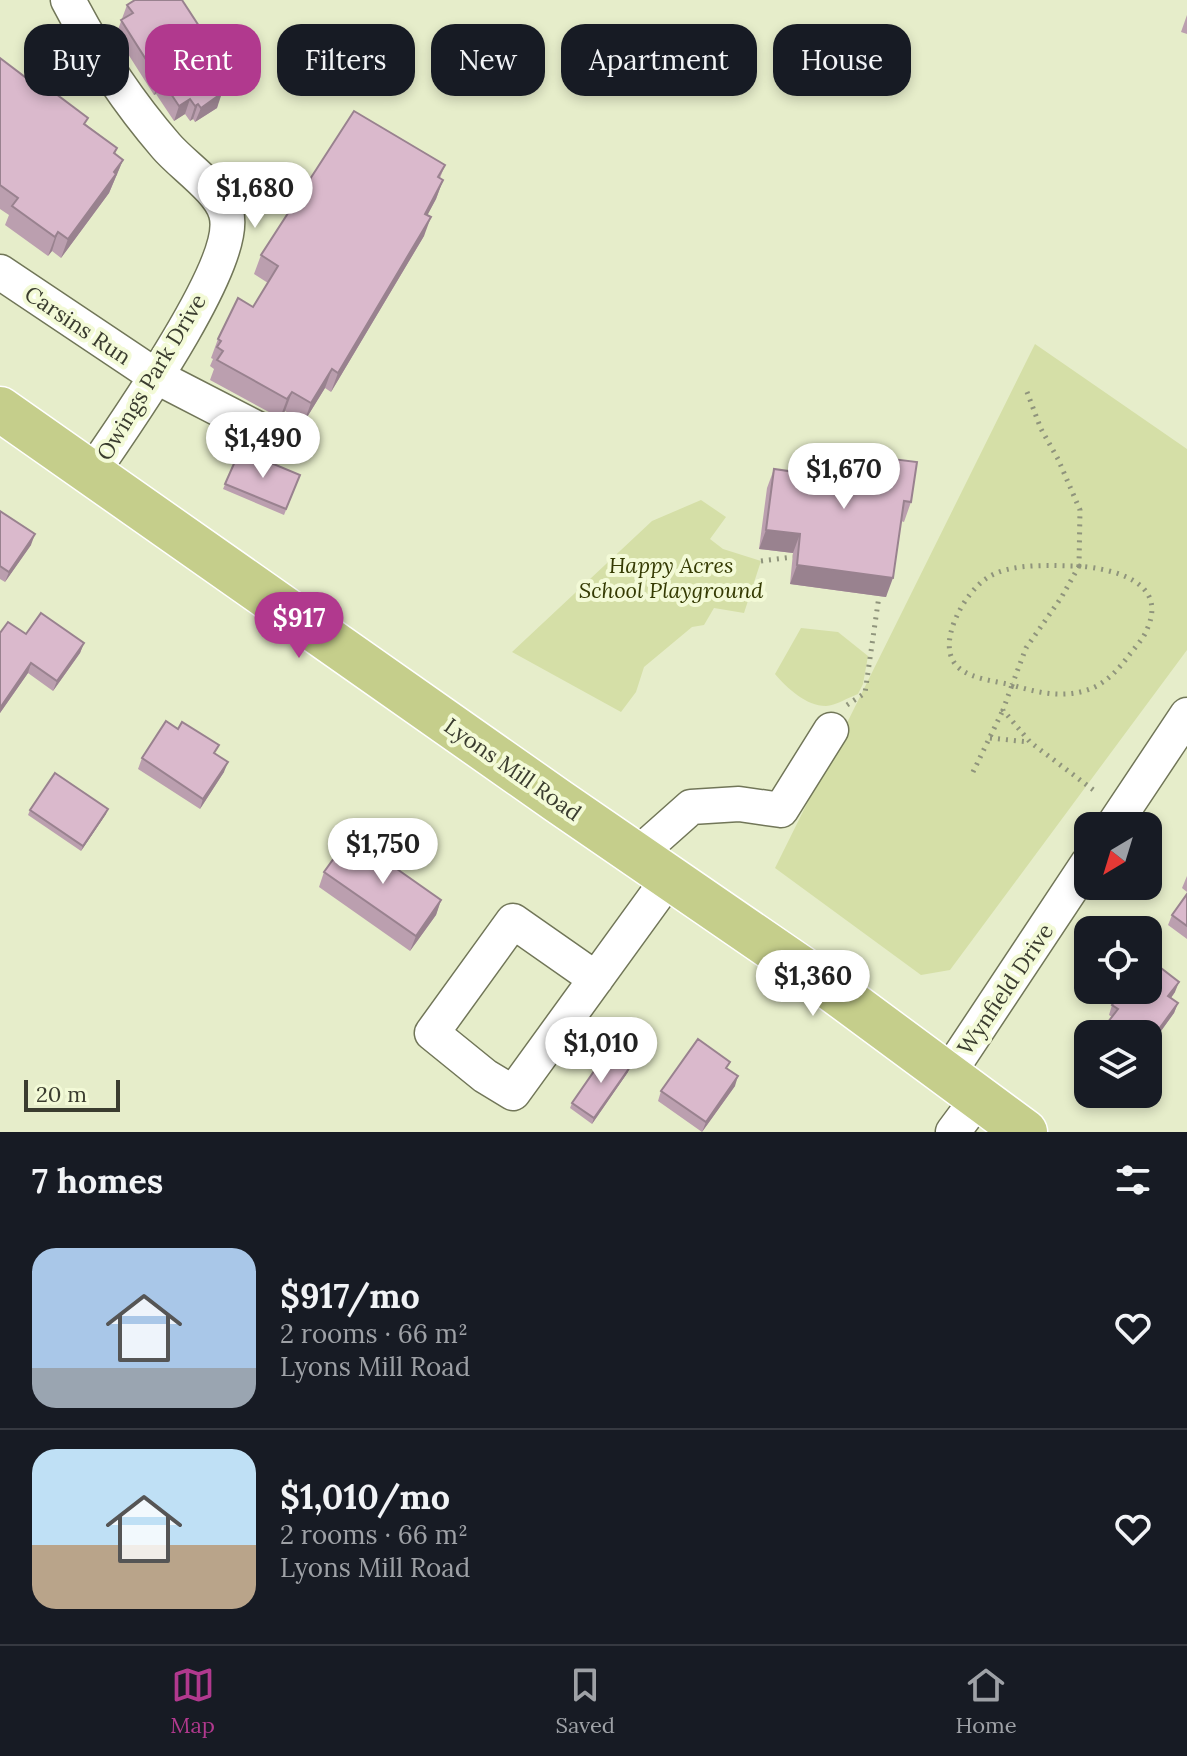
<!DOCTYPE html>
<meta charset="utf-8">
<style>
body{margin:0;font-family:Lora,serif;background:#242831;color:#f1f3f6;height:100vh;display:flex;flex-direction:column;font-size:30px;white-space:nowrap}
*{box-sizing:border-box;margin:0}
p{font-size:26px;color:#9ea1a6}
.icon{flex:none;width:44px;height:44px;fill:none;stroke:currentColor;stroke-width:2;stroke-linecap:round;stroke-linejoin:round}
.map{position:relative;height:1132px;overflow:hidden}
.panel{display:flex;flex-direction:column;background:#171b24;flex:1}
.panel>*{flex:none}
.top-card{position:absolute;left:24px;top:24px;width:1140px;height:72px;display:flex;gap:16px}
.needle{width:52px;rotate:218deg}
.fabs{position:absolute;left:1074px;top:812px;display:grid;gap:16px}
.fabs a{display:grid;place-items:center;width:88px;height:88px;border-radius:16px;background:#171b24;box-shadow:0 4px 12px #0003;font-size:40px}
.scale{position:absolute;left:24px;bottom:20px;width:96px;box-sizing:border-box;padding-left:8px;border:4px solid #3a3c2f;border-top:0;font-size:22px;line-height:28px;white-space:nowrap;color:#3a3c2f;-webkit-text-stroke:6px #f3fad7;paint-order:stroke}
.price{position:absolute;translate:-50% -68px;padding:0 18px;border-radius:28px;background:#fff;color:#222;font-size:26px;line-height:52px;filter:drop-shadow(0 2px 4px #0008)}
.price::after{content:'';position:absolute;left:50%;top:48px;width:24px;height:18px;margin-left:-12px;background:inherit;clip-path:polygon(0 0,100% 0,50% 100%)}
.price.active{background:#b1398e;color:#fff}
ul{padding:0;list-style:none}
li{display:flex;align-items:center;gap:24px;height:200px;padding:0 32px}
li+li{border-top:2px solid #363941}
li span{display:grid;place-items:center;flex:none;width:224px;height:160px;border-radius:24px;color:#555}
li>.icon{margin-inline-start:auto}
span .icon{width:96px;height:96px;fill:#fffc;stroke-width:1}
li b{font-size:34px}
h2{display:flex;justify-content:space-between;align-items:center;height:96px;padding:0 32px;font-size:34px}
.pill{padding:0 28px;border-radius:24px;background:#171b24;box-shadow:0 4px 12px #0003;font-size:28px;line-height:72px}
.pill.active{background:#b1398e;color:#fff}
.menu{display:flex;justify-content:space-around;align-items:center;height:112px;border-top:2px solid #363941;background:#171b24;font-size:22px;color:#9ea1a6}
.menu a{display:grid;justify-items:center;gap:4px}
.menu .active{color:#b1398e}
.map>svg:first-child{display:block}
</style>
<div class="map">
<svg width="1187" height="1132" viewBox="0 0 1187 1132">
<rect width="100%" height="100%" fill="#e6edca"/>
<!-- green -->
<path fill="#d5dfa7" d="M1035,344L1187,449V650L950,970L921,975L775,868Z
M701,500L726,517L710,539L723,549L761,561L744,613L714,608L704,625L692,627L644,667L636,692L621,712L512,652L652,521Z
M801,628L838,632L868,656L863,684L858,694C849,697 835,706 826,706C806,706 787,688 775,674Z"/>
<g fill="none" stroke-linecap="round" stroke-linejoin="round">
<defs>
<path id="minor" d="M68,0C95,52 127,101 166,146C182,165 219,189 226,213C241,261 121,430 91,474
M0,272L157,377L285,443
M1113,826L1187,715
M637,855L691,807L739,804L781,810L831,730
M596,979L513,921L432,1033L485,1076L513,1093L669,878
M948,1074L1088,863
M953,1132L979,1097"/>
<path id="major" d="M0,409L558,801L833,990L1025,1132"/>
</defs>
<!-- minor casing -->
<use href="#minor" stroke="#717658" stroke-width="37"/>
<!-- major casing -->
<use href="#major" stroke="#fff" stroke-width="47"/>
<!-- path -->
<path stroke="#8f947c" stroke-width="5" stroke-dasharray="2 6" stroke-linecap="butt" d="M1027,392L1041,429L1058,459L1080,510L1079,566C1112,569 1167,581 1148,627C1144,639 1134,648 1127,658C1116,672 1103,686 1084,691C1060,698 1035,692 1012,685L1003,710L1030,742L1096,792
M761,561L793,557
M1079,566L1061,598L1026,648L1012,685C995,681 972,679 959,668C933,646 965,592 987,578C1011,562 1052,566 1079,566Z
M847,705L865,693L879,596
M990,738L1029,742
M973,772L1003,710"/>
<!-- minor -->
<use href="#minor" stroke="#fff" stroke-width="34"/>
<!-- major -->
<use href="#major" stroke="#c5ce8b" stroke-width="44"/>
</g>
<!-- wall -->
<path fill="#bb9faf" d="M127,5L224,87L220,89L217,108L195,122L193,119L190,121L185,114L174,121L156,94L154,95L116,35Z
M1187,15V34L1181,32Z
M0,58L117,148L115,154L123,160L109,193L61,258L52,251L48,256L5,225L9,215L0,209Z
M445,165L440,178L443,180L436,199L427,215L424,236L331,392L325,388L304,422L285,411L280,418L210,380L214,369L210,366L213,359L211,358L218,339L253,307L268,283L254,274L261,255Z
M240,450L300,475L284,515L223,489Z
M819,450L911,502L904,522L901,521L886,597L790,584L793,553L759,549L767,488L774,469L812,474Z
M0,511L31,545L5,582L0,579Z
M0,633L84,643L80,653L53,691L28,673L0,713Z
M216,754L224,772L200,809L138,769L142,758Z
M30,810L106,814L81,851L28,815Z
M324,872L441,900L436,915L410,951L319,887Z
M1187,876V892L1182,888Z
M1187,894V939L1168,925L1172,915Z
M1175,992L1171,998L1178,1003L1174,1013L1148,1049V1034H1107L1105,1032L1108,1022L1112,1017L1109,1015L1112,1005Z
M728,1069L735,1086L702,1132L658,1101L661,1091Z
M628,1072L592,1124L570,1108L572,1103Z"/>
<!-- shaded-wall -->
<path fill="#99828f" d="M229,72L224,87L210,96L215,81Z
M161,79L156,94L154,95L159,80Z
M222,93L217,108L195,122L201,108Z
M190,99L185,114L174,121L179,106Z
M198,104L193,119L190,121L195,106Z
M123,160L109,193L61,258L68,239Z
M443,180L436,199L418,233L425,214Z
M431,217L424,236L331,392L338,373Z
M58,232L52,251L48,256L55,237Z
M332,369L325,388L304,422L311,403Z
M292,392L285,411L280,418L287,399Z
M766,530L800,534L793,553L759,549Z
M35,534L31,545L5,582L9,572Z
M797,565L893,578L886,597L790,584Z
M84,643L80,653L53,691L57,681Z
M31,663L28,673L0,713V708Z
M228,762L224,772L200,809L203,799Z
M108,809L106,814L81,851L83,846Z
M441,900L436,915L410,951L416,936Z
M1179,982L1175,992L1165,1006L1168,996Z
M1178,1003L1174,1013L1148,1049V1044Z
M630,1067L628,1072L592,1124L594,1118Z
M738,1076L735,1086L702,1132L706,1122Z"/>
<!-- building -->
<path fill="#dab9cc" stroke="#99828f" stroke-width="2" d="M135,0H182L229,72L215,81L222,93L201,108L198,104L195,106L190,99L179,106L161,79L159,80L121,20L133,13L127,5Z
M0,58L29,80L32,76L88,118L84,124L117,148L114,153L123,160L114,172L116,174L68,239L58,232L55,237L12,206L18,198L0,185Z
M354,111L445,165L438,177L443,180L425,214L431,217L338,373L332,369L311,403L292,392L287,399L217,360L223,351L217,347L221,341L218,339L238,298L253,307L278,266L261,255Z
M240,450L300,475L286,509L225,484Z
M819,450L917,462L911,502L904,501L893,578L797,565L800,534L766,530L774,469L816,475Z
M0,511L35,534L9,572L0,566Z
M41,613L84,643L57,681L31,663L0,708V633L8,622L26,634Z
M166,721L178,729L182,722L219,745L214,753L228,762L203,799L142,758Z
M55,773L108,809L83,846L30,810Z
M350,836L441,900L416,936L324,872Z
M1187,894V926L1172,915Z
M1148,958L1179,982L1168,996L1178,1003L1148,1044V1034H1124L1108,1022L1118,1009L1112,1005L1124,990H1148Z
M698,1039L730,1062L726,1068L738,1076L706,1122L661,1091Z
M608,1051L630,1067L594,1118L572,1103Z"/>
<g text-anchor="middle" stroke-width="8" stroke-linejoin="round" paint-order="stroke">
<!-- street labels -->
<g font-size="22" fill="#3a3c2f" stroke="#f3fad7">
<text transform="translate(78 325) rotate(34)" y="8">Carsins Run</text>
<text transform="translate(151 377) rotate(-59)" y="8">Owings Park Drive</text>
<text transform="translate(513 769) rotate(35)" y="8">Lyons Mill Road</text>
<text transform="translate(1005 989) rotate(-56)" y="8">Wynfield Drive</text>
</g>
<!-- park labels -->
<g font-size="22" font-style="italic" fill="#353b03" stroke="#f3fad7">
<text x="671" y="573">Happy Acres<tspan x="671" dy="25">School Playground</tspan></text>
</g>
</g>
</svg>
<div class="fabs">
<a><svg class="needle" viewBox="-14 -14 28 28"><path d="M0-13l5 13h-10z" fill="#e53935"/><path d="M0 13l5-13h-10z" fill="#9ea1a6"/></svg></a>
<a><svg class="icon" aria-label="locate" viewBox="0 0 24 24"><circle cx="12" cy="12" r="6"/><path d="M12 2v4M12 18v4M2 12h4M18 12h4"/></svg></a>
<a><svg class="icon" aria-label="layers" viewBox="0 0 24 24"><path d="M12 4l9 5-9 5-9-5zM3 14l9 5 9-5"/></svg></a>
</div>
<div class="scale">20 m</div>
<b class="price" style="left:255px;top:230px">$1,680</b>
<b class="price" style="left:263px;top:480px">$1,490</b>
<b class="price" style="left:844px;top:511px">$1,670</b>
<b class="price active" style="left:299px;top:660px">$917</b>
<b class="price" style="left:383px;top:886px">$1,750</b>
<b class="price" style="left:813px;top:1018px">$1,360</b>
<b class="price" style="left:601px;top:1085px">$1,010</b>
<div class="top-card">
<a class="pill">Buy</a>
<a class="pill active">Rent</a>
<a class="pill">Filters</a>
<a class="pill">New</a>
<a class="pill">Apartment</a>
<a class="pill">House</a>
</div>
</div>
<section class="panel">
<h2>7 homes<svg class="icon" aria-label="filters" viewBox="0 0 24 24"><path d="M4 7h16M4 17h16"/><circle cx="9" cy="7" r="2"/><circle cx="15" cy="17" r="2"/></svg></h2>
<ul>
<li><span style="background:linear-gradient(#a9c7e8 75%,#9aa5b1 0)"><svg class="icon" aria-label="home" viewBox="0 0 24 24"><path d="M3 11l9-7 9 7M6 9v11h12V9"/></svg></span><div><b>$917/mo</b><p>2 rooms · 66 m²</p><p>Lyons Mill Road</p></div><svg class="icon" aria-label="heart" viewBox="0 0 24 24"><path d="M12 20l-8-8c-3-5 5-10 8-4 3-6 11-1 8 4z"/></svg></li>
<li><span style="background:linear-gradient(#bfe0f5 60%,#b9a48a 0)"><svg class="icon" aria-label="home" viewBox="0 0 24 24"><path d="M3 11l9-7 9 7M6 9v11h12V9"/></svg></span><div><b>$1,010/mo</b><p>2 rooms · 66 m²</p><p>Lyons Mill Road</p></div><svg class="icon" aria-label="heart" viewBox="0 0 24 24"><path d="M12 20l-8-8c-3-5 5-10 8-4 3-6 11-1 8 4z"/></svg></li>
</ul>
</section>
<nav class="menu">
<a class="active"><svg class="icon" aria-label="map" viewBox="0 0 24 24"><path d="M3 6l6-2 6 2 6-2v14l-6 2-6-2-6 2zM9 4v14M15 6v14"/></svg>Map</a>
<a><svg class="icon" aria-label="saved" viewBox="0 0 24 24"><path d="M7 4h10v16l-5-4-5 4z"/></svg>Saved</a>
<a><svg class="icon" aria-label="home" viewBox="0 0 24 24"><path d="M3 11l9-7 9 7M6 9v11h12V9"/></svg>Home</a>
</nav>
